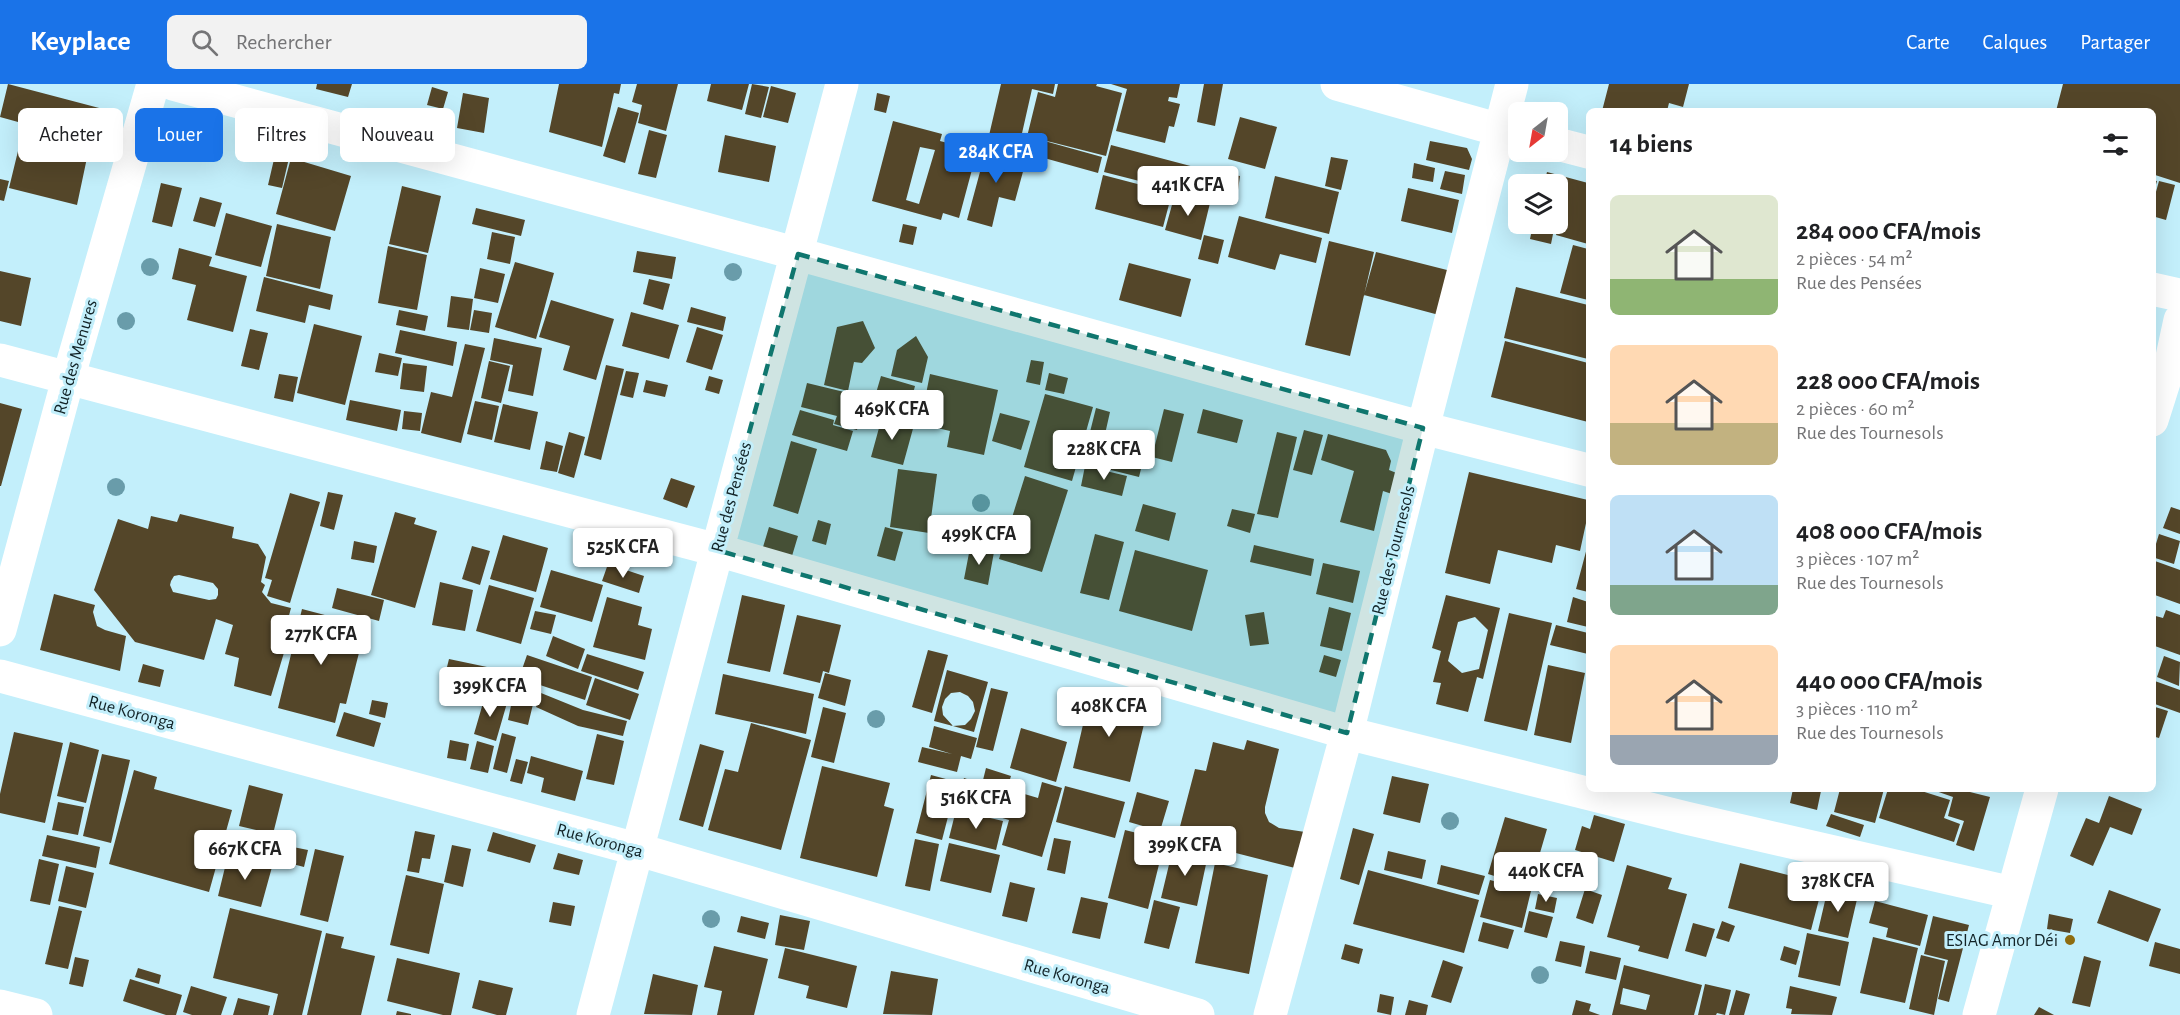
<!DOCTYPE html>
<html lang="fr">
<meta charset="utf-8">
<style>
body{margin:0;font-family:"Alegreya Sans",sans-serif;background:#f2f2f2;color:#202124;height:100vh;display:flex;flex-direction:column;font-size:22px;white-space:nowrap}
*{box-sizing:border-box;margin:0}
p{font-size:20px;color:#757577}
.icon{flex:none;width:33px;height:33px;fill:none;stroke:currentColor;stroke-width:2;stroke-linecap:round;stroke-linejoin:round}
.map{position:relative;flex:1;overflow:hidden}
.sheet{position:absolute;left:1586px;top:24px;width:570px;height:684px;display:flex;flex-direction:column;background:#fff;border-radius:9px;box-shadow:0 6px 24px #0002}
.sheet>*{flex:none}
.guide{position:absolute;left:18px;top:24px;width:570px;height:54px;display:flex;gap:12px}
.needle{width:39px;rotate:211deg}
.controls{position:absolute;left:1508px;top:18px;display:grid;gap:12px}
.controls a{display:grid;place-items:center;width:60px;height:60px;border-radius:9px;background:#fff;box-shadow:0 6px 24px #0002;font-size:30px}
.price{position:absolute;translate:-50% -51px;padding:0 14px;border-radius:6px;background:#fff;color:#222;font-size:20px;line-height:39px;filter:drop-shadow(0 2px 3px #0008)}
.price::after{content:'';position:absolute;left:50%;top:36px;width:18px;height:14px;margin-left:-9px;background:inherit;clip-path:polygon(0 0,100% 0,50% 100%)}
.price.selected{background:#1a73e8;color:#fff}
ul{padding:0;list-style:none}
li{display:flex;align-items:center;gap:18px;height:150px;padding:0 24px}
li span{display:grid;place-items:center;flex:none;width:168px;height:120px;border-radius:9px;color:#555}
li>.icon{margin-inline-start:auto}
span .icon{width:72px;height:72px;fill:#fffc;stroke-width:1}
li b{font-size:26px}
h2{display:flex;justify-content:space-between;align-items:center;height:72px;padding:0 24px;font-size:26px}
.pill{padding:0 21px;border-radius:9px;background:#fff;box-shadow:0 6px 24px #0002;font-size:21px;line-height:54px}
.pill.selected{background:#1a73e8;color:#fff}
header{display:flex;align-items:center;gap:36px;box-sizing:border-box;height:84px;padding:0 30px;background:#1a73e8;color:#fff}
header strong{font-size:28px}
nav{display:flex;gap:33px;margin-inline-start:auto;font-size:21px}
.search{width:420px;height:54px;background:#f2f2f2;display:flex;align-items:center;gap:15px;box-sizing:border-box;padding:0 21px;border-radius:9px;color:#757577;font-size:22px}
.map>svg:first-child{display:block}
</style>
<header>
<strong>Keyplace</strong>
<div class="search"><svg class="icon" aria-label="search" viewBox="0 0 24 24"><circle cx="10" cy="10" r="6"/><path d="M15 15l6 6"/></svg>Rechercher</div>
<nav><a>Carte</a><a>Calques</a><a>Partager</a></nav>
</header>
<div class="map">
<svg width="2180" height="931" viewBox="0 0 2180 931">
<rect width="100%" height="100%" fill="#c3effb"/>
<!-- building -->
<path fill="#544629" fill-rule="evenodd" d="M8,0L103,25L94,59L0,33Z
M317,0H352L348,13L316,5Z
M559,0H621L619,10L614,9L602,63L549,48Z
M637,0H678L666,47L638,39L642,21L632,18Z
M711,0H749L742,26L707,17Z
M752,0L769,3L761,34L745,30Z
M1001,0H1055L1053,10L1032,5L1018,67L987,60Z
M1058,0H1097L1096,2L1122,9L1106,72L1039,55L1036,68L1024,65L1038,8L1055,13Z
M1111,0H1180L1177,14L1169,13L1168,17L1180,20L1174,43L1169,42L1165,59L1116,47L1127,5Z
M1204,0H1223L1215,42L1197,38Z
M1609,0H1689L1683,23L1669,19L1667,27H1602Z
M2063,0H2180V99L2152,90V27H2056Z
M771,2L796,9L788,39L763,33Z
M432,3L448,8L443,25L427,21Z
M463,9L489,14L484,49L457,44Z
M877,9L890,12L886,29L874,26Z
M618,23L639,29L625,79L603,72Z
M185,30L211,37L208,51L181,45Z
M1240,33L1277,43L1265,85L1228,75Z
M893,37L942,50L940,57L977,67L959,134L943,129L941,136L872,117ZM920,63L935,66L919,120L906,116Z
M180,46L203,54L195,78L173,70Z
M649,46L667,51L656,94L638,90Z
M725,51L776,62L769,98L718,88Z
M1041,56L1102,73L1098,89L1037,72Z
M1430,57L1467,64L1472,75L1469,86L1426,76Z
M53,60L88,69L77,121L9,104L18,67L50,74Z
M1111,61L1217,89L1210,115L1104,88Z
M987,62L1027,73L1015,117L999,113L992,143L967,136Z
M275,71L289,74L282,104L268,101Z
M1331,73L1348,76L1341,106L1325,102Z
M291,74L351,92L335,147L276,130Z
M1414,79L1435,84L1433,98L1412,94Z
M1445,87L1465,91L1462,110L1440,105Z
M1547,88L1588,99V160L1556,151L1567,112L1557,109V100H1544Z
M1221,89L1240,92L1236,120L1216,117Z
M1103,91L1172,109L1163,143L1095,125Z
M1275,92L1339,108L1329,150L1265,134Z
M0,95L9,97L4,117L0,116Z
M2152,96L2157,97L2153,111H2152Z
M2159,97L2175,101L2166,136L2152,132V122Z
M161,99L182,104L172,143L152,138Z
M402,102L441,112L428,169L389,160Z
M1408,104L1459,116L1452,149L1401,137Z
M1175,110L1210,119L1201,156L1165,146Z
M1557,112L1561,113L1558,128H1557Z
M200,113L222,119L215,143L193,137Z
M476,124L525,136L521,152L472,140Z
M226,129L272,142L261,183L215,171Z
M1239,132L1322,154L1316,179L1280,170L1275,186L1228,173Z
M277,140L331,153L320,205L266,192Z
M903,140L917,143L913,161L899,158Z
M1533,140H1555L1551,160L1530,155Z
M492,148L515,153L510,180L487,175Z
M1204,151L1224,156L1218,180L1198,175Z
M1329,157L1374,168L1350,272L1305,261Z
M1573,161L1588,165V216L1560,209Z
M388,162L427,171L417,226L378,219Z
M179,164L212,173L209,182L247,192L233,248L187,236L196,201L172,195Z
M637,167L676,173L672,195L633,188Z
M1376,168L1451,187L1439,231L1364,211Z
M515,178L554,189L536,255L495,243Z
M1129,179L1191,195L1181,233L1119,216Z
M480,184L505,190L498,219L474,214Z
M0,187L31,194L21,242L0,237Z
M264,193L333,211L330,226L309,221L305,239L256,227Z
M649,195L670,200L663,226L643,220Z
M1516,203L1588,221V275L1504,254Z
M451,212L473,215L469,246L447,243Z
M551,216L614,235L596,296L563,286L570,262L539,253Z
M691,223L726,233L723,247L687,238Z
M399,226L428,232L425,247L396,241Z
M474,226L492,229L489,249L470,246Z
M631,228L679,241L669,275L622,262Z
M863,237L875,264L862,279L854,278L848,307L824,301L837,243Z
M314,240L362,252L345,321L297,309Z
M697,243L723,251L712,286L686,278Z
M250,245L268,249L259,286L241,282Z
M400,246L457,258L453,282L395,269Z
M916,252L928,273L922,299L891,292L897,266Z
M494,254L542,264L533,312L508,307L513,281L490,276Z
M1505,257L1588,279V338L1491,313Z
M465,260L485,264L461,359L421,349L431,308L452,313Z
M379,269L402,274L398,292L375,288Z
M1031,276L1044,278L1040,301L1026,298Z
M489,277L510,282L501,319L481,314Z
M403,279L427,282L424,308L400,305Z
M606,281L624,285L601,376L584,371Z
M626,287L639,289L633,314L620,311Z
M1049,289L1068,294L1064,310L1045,306Z
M279,290L298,293L293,318L274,314Z
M930,290L998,306L984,371L947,363L950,347L920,340Z
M709,292L723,296L719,310L705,306Z
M881,292L915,302L909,325L874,316Z
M646,296L668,301L665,313L643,308Z
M807,299L865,313L857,346L834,340L837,332L801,323Z
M1045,310L1093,323L1072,397L1024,383Z
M350,316L401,326L397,347L346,336Z
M475,317L499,322L492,356L467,350Z
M0,319L22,325L1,402H0Z
M503,320L538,328L530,366L494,358Z
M1096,324L1110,328L1103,359L1088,356Z
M1164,325L1184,330L1172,378L1152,373Z
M1203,325L1243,336L1237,359L1197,349Z
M800,326L834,336L833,341L853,347L847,367L792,351Z
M404,327L422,329L420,347L402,345Z
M1000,329L1030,337L1021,366L992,357Z
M882,333L914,341L903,381L871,373Z
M1304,346L1323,351L1312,391L1293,386Z
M569,348L585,353L574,394L558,389Z
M1277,348L1297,353L1278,434L1257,430Z
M1328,350L1386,366L1391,377L1389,386L1399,390L1392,410L1383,407L1374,447L1340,438L1354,387L1321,376Z
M546,357L563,362L557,388L540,385Z
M791,357L817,365L798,430L773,422Z
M1091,365L1143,377L1139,393L1087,380Z
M1085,382L1127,392L1122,412L1081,402Z
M898,385L937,390L929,449L890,443Z
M1469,388L1588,416V430L1580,467L1556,461L1552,479L1498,466L1490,500L1445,489Z
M1025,392L1068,406L1042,488L999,475Z
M671,394L695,402L687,424L663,415Z
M328,408L343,411L334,446L320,442Z
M290,409L320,418L290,519L267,512L272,496L265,494Z
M1143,420L1176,429L1169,457L1135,447Z
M2171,423L2180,426V450L2163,444Z
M1232,425L1255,430L1250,449L1227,442Z
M395,428L416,434L414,440L437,447L415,524L371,511Z
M180,430L234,443L232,454L258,460L266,473L261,498L265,501L262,508L271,519L291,524L287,539L292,542L271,612L234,602L239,574L225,570L233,541L216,535L204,576L135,558L94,506L118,435L148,445L151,432L177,438ZM179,491L213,499L218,505V511L216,515L209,516L173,508L170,501L171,497L174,492Z
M818,436L831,440L826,461L812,457Z
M769,443L798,452L792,472L763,463Z
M885,443L903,448L895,477L877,472Z
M1095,450L1124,458L1109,516L1080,509Z
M2159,450L2180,457L2174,480L2152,473Z
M503,451L548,464L536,508L490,495Z
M354,457L377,462L374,479L351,475Z
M1588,460V508L1576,505Z
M1254,461L1314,475L1311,492L1250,478Z
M472,462L490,467L480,501L462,495Z
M970,464L994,468L988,501L964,495Z
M1135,466L1208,486L1192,547L1119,527Z
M2155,477L2180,486V520L2152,510V485Z
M1323,479L1360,487L1353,519L1316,510Z
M608,480L644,492L639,509L602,497Z
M551,486L603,501L592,538L540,523Z
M440,498L473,506L465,547L432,541Z
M489,501L534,514L521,560L476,547Z
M337,504L384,516L379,537L332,524Z
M54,510L95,521L93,528L97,542L105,546L126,552L120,587L40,566Z
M742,511L785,521L770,588L727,579Z
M1446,511L1500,524L1483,595L1477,593L1468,628L1436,620L1441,599L1433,598L1441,567L1432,564ZM1475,533L1488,546L1479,585L1462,589L1448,577L1458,538Z
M607,513L642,523L638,541L652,545L645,576L593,563Z
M1573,513L1588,518V543L1567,538Z
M1329,523L1351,529L1342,567L1320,562Z
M302,525L359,540L356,552L363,553L346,620L340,619L335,639L278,624Z
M2166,526L2180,531V571L2152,561V531L2163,534Z
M535,527L556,531L551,550L530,545Z
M1264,528L1269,560L1250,562L1245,531Z
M1509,529L1552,539L1527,647L1484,637Z
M797,531L841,541L829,589L823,587L820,599L783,590Z
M1556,541L1588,549V570L1550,561Z
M553,552L585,565L578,585L546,572Z
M928,566L948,571L932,629L912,623Z
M587,570L644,588L638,606L581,587Z
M527,571L592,593L585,616L519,594Z
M1324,571L1341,576L1336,593L1319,588Z
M2164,572L2180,578L2179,602L2157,593Z
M449,575L487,583L482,603L444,595Z
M143,580L164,586L160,603L138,598Z
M1548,581L1585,589L1571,659L1534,651Z
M947,586L988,598L974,648L953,642L965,641L971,635L975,627L973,618L968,612L960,608L951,609L945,615L942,623L943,631L953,642L934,637Z
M493,587L515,593L511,611L489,606Z
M825,589L851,596L845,622L818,614Z
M723,590L814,610L806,650L715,630Z
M595,594L639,610L630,636L586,621Z
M2152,596L2180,606V629L2152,619Z
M991,604L1008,608L993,667L976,663Z
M1091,606L1127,615L1123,631L1145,636L1130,698L1073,684Z
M541,609L583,626L627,637L623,652L578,642L536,623Z
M485,612L507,619L496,657L474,650Z
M513,612L534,616L528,641L508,636Z
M372,616L388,619L385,634L369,630Z
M2152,622L2168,627L2159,654L2152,652Z
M823,623L846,629L834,679L811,673Z
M344,628L381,639L374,663L336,652Z
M751,639L811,656L781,766L708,746L725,685L738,688Z
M934,642L977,654L971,675L961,672L957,688L918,678L922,663L952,670L929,663Z
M1021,644L1067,658L1056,698L1010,684Z
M14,648L63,659L45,739L0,729V710Z
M502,649L516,653L507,689L493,685Z
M597,650L624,657L614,701L586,695Z
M450,656L469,660L466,677L447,674Z
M1247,656L1279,665L1265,723V729L1269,738L1279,744L1305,748L1295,784L1177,754L1195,685L1206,687L1213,658L1244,666Z
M477,657L494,662L488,689L470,685Z
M70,658L99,666L86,719L57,712Z
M700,660L724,667L703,743L679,736Z
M102,670L130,676L111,759L83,752Z
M531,672L583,687L575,717L541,708L544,694L527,689Z
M516,675L528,678L522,700L510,697Z
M822,682L890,699L884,722L894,725L877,793L800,774Z
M986,684L1011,692L1007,705L1038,714L1042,698L1062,704L1042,773L1002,761L1009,736L956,720L964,694L982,700Z
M134,686L157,693L154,705L232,726L209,808L109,780Z
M931,691L957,698L942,756L916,749Z
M1392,692L1429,700L1420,739L1383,730Z
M249,701L283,710L273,750L239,742Z
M1065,702L1125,718L1115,754L1056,738Z
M1793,705L1821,707L1817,726L1790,719Z
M1840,705H1884L1875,739L1834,728Z
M1888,705H1915L1950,716L1944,734L1960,740L1954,758L1879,734Z
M1930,705H1971L1970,708L1990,713L1974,767L1956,761L1964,737L1948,732L1953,713Z
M1137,708L1169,717L1160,747L1129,738Z
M2109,712L2142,725L2132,751L2110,743L2093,782L2070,772L2086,734L2099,739Z
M58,718L84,723L78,751L52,746Z
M956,726L1003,737L996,766L949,754Z
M1831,730L1864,741L1860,753L1826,742Z
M1594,731L1625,740L1614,778L1575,766L1582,742L1590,745Z
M1505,733L1547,745L1530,803L1488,790Z
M1353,744L1374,750L1359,801L1340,795Z
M1125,746L1165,756L1148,825L1108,814Z
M415,747L435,751L430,775L422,774L419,789L407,787Z
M493,748L536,761L530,779L487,767Z
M47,751L100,763L96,784L42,772Z
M1054,754L1071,757L1065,790L1047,786Z
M915,755L939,760L930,807L905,802Z
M949,759L1000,771L991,809L940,797Z
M452,761L471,765L463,803L444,798Z
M288,762L308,766L304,783L285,778Z
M1173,764L1208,771L1197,822L1161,814Z
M315,765L344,772L328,838L300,831Z
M1388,767L1426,776L1422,795L1384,786Z
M558,769L583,776L579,791L553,785Z
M228,771L272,783L261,823L218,812Z
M39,775L59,780L50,821L30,817Z
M1215,779L1268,791L1249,890L1195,879Z
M1740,779L1823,800L1811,846L1728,824Z
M1441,781L1485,792L1479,811L1437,800Z
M1627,781L1672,794L1668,805L1687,810L1668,875L1638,867L1640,862L1607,853Z
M66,782L94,789L86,824L58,817Z
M1368,786L1479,816L1464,869L1353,840Z
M406,791L444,800L429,870L390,861Z
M1490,796L1531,807L1522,844L1480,833Z
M1010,798L1035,804L1027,838L1002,832Z
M1828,804L1858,811L1848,854L1818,847Z
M1585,805L1602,811L1593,840L1576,834Z
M2109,806L2161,825L2148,858L2097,839Z
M1538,810L1557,814L1554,829L1535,825Z
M1081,813L1108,819L1100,855L1072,849Z
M1154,816L1180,823L1169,865L1144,859Z
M1875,817L1928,831L1920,862L1886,853L1888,844L1869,839Z
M553,818L575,822L571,842L549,838Z
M59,822L82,827L68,885L45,880Z
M230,824L322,847L302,931H273L278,910L213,894Z
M1529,827L1553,833L1547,854L1524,848Z
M2049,830L2073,835L2070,849L2047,845Z
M780,831L810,837L804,866L775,861Z
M741,832L769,839L765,855L737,848Z
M1933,832L1969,841L1949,918L1938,915L1948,876L1924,870Z
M1722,837L1735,842L1729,858L1716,854Z
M1483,838L1514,846L1508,865L1478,857Z
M1693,839L1715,845L1706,873L1685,867Z
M326,849L344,853L341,864L375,872L361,931H307Z
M1807,849L1849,858L1840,902L1798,893Z
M1873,853L1918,864L1905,919L1860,909Z
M1560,857L1585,862L1581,883L1555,877Z
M2155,858L2180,865V890L2149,882Z
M1345,860L1363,865L1359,880L1341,875Z
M714,862L768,875L754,931H717L722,907L704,903Z
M1784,862L1800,867L1796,881L1780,876Z
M785,864L857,882L847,924L806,914L809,902L778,894Z
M1590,867L1621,874L1616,896L1585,889Z
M1921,871L1945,877L1934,931L1909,925Z
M2084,872L2101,877L2090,923L2072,919Z
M75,873L89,876L83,903L69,900Z
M397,874L460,889L451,931H443L387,917Z
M1443,876L1463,883L1451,919L1431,913Z
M1624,881L1702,901L1694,931H1612ZM1623,904L1650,911L1646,926L1620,920Z
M138,884L161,891L159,900L135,893Z
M891,887L938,895L932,931L883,930Z
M653,890L698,901L692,931L644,930Z
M130,895L182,911L176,931H166L123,917Z
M479,896L513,904L506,931H497L472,924Z
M1705,900L1731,906L1725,931L1717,929L1716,931H1698Z
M191,902L227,913L221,931H192L183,928Z
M1790,902L1837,913L1832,931L1791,930L1792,925L1786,924Z
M1736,906L1750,910L1744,931H1729Z
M1380,910L1394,913L1391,931L1377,928Z
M238,914L270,922L268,931H233Z
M1409,916L1428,921L1426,931H1405Z
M1576,916L1591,920L1589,927L1600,931H1572Z
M2039,923L2054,931H2034Z
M397,927L411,930V931H396Z"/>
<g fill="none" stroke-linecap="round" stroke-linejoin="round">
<!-- minor -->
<path stroke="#fff" stroke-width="33" d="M173,0L798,170L1423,344L1588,386
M1337,0L1518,51
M1557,60L1588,68
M2152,205L2180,211
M0,276L717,466L1347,649L1686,734L2013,809
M2152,336L2172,273L2180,236
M0,546L68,295L153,0
M0,592L636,765L1198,931
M0,922L36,931
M593,931L842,0
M1270,931L1347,649L1423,344L1512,0
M1979,931L2042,705"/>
</g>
<!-- trees -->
<g fill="#699caa">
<circle cx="150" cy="183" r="9"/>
<circle cx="733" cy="188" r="9"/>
<circle cx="126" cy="237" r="9"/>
<circle cx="116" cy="403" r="9"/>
<circle cx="981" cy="419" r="9"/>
<circle cx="876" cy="635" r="9"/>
<circle cx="1450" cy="737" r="9"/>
<circle cx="711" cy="835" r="9"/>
<circle cx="1540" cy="891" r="9"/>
</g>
<!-- marked area -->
<path fill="#0f766e" fill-opacity="0.2" stroke="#0f766e" stroke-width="4.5" stroke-dasharray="12 8" stroke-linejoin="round" d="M798,170L1423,344L1347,649L717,466Z"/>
<!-- markers -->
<circle fill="#8e6c0f" stroke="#c3effb" stroke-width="2" cx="2070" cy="856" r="6"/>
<g text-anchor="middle" stroke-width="6" stroke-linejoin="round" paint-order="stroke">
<!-- street labels -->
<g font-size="18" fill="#122327" stroke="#c3effb">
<text transform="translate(75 273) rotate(-74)" y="6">Rue des Menures</text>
<text transform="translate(731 413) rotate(-75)" y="6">Rue des Pensées</text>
<text transform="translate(1393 466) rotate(-76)" y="6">Rue des Tournesols</text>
<text transform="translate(132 628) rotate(15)" y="6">Rue Koronga</text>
<text transform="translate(600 756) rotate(15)" y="6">Rue Koronga</text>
<text transform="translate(1067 892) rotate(16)" y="6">Rue Koronga</text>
</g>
<!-- poi labels -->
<g font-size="18" fill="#122327" stroke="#c3effb" text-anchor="end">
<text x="2058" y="862">ESIAG Amor Déi</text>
</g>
</g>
</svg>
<div class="controls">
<a><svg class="needle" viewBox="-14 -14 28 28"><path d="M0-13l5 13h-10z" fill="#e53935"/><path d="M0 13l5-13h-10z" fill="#757577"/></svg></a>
<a><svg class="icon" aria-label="layers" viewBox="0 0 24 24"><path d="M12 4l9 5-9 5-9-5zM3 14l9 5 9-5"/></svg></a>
</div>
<b class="price selected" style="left:996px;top:100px">284K CFA</b>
<b class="price" style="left:1188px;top:133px">441K CFA</b>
<b class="price" style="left:892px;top:357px">469K CFA</b>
<b class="price" style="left:1104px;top:397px">228K CFA</b>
<b class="price" style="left:979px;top:482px">499K CFA</b>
<b class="price" style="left:623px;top:495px">525K CFA</b>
<b class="price" style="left:321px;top:582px">277K CFA</b>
<b class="price" style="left:490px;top:634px">399K CFA</b>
<b class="price" style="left:1109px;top:654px">408K CFA</b>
<b class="price" style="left:976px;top:746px">516K CFA</b>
<b class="price" style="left:1185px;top:793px">399K CFA</b>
<b class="price" style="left:245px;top:797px">667K CFA</b>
<b class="price" style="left:1546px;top:819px">440K CFA</b>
<b class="price" style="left:1838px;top:829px">378K CFA</b>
<div class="guide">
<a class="pill">Acheter</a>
<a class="pill selected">Louer</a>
<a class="pill">Filtres</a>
<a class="pill">Nouveau</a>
</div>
<section class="sheet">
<h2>14 biens<svg class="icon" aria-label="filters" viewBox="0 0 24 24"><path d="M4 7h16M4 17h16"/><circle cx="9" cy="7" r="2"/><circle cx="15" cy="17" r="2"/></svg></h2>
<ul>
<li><span style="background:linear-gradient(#dfe7d0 70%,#8fb573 0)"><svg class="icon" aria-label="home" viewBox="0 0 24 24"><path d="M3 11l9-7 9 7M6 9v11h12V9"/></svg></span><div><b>284 000 CFA/mois</b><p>2 pièces · 54 m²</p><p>Rue des Pensées</p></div></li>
<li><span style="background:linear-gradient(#ffd9b3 65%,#c2b280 0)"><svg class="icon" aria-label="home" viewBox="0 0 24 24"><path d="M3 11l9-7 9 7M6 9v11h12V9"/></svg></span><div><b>228 000 CFA/mois</b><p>2 pièces · 60 m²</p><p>Rue des Tournesols</p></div></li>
<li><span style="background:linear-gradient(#bfe0f5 75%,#7fa58c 0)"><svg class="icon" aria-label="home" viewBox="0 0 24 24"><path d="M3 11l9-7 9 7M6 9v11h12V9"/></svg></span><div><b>408 000 CFA/mois</b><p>3 pièces · 107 m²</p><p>Rue des Tournesols</p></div></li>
<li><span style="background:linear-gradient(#ffd9b3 75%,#9aa5b1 0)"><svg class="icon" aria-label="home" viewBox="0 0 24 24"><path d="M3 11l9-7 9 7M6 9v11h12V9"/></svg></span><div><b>440 000 CFA/mois</b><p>3 pièces · 110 m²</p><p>Rue des Tournesols</p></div></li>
</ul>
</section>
</div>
